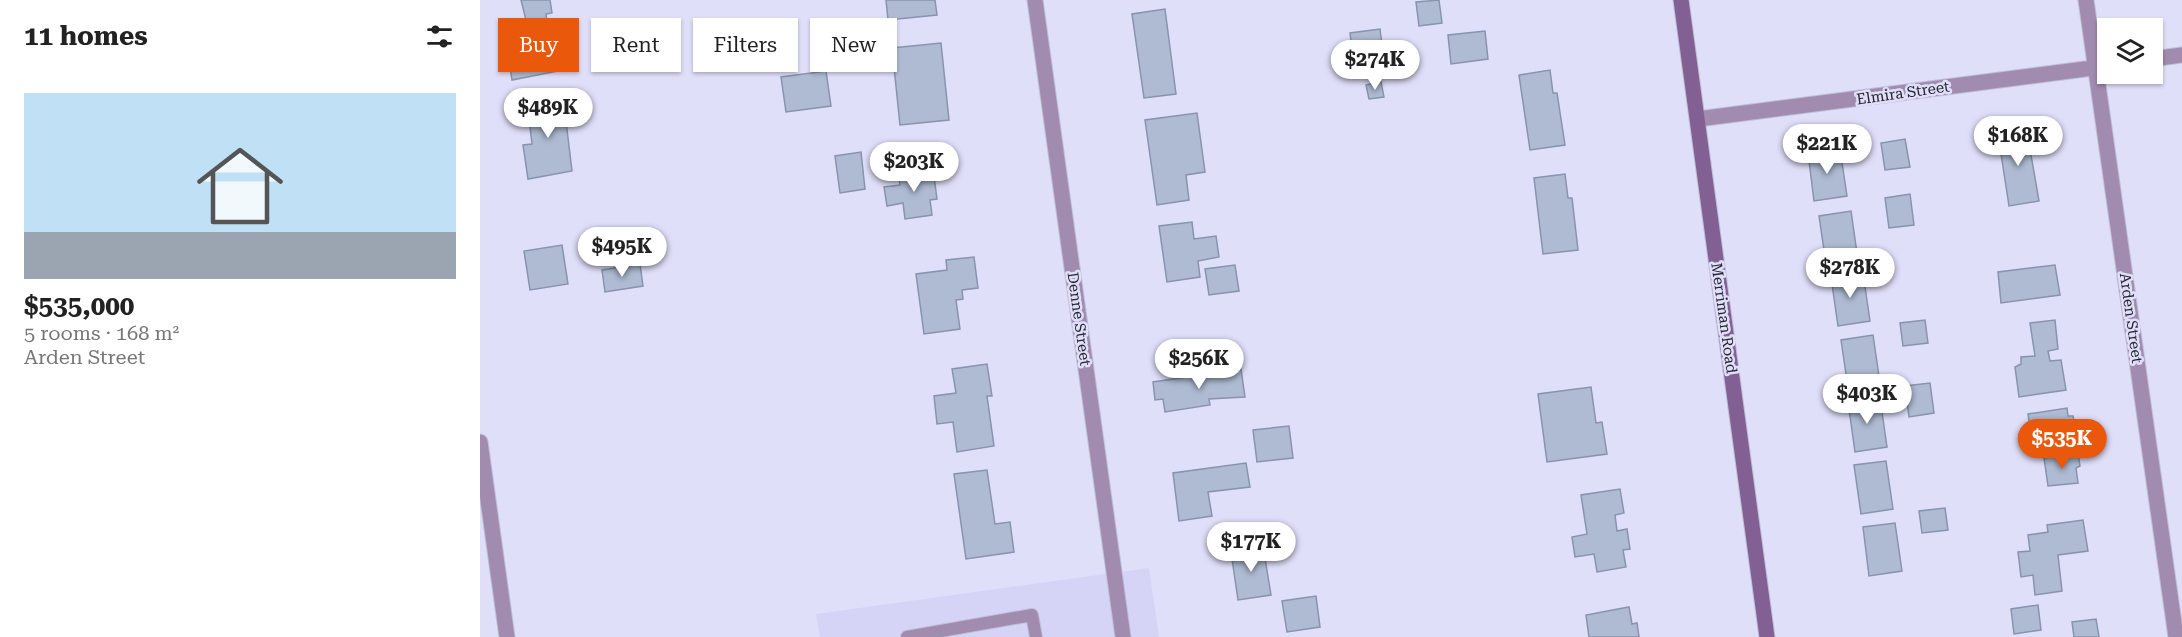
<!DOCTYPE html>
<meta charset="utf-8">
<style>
body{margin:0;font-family:"Roboto Serif",serif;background:#f6f6f6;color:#222;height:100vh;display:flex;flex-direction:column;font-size:22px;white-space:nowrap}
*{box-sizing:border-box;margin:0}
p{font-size:20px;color:#767676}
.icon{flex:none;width:33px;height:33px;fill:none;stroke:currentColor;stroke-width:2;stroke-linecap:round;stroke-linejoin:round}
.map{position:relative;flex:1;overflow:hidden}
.panel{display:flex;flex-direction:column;background:#fff;width:480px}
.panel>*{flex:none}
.banner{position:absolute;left:18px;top:18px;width:570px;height:54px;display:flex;gap:12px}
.controls{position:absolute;left:1617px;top:18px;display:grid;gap:12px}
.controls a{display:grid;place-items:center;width:66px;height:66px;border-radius:0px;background:#fff;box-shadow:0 2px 4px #0004;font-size:30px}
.price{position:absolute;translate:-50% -51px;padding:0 14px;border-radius:21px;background:#fff;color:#222;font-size:20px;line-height:39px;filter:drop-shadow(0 2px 3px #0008)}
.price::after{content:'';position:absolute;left:50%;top:36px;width:18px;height:14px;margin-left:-9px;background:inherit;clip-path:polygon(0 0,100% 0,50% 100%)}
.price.current{background:#ea580c;color:#fff}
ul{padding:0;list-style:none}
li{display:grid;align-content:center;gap:12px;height:318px;padding:0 24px}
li+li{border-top:2px solid #e0e0e0}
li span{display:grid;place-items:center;height:186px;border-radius:0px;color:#555}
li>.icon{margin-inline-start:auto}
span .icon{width:108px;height:108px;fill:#fffc;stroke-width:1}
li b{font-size:26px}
h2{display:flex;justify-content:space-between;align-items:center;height:72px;padding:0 24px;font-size:26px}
.pill{padding:0 21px;border-radius:0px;background:#fff;box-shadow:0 2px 4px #0004;font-size:21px;line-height:54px}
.pill.current{background:#ea580c;color:#fff}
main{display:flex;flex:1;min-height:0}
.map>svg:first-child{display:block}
</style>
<main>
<section class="panel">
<h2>11 homes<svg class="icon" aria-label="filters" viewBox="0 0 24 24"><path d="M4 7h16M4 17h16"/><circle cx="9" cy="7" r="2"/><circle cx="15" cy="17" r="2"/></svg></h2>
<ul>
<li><span style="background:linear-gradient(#bfe0f5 75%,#9aa5b1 0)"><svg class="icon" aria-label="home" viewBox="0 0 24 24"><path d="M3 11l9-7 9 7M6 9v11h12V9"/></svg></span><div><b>$535,000</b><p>5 rooms · 168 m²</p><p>Arden Street</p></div></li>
</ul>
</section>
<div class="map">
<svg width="1702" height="637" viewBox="0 0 1702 637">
<rect width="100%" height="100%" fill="#e0dffa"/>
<!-- built -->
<path fill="#d5d4f6" d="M669,568L679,637H340L336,614Z"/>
<!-- building -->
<path fill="#aebbd3" stroke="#8794ab" stroke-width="1.5" d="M41,0H70L72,13L66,14L67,24H71L72,33L85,31L88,51L75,53L78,71L32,80L27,46L40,44L38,26L47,24Z
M406,0H455L457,15L408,20Z
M959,0L962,23L939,26L936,2Z
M685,9L696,94L664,98L652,14Z
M900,29L905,69L869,74L867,59L873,58L870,33Z
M1005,31L1008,59L971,64L968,35Z
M461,43L469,120L420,125L412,48Z
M1070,70L1073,93H1077L1085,145L1050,150L1039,75Z
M346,71L351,106L306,112L301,77Z
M901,82L904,97L889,99L886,85Z
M83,96L92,171L48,179L43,145L52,144L47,101Z
M717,113L725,172L706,175L709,200L677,205L665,120Z
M1546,126L1559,201L1529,206L1518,134Z
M1425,139L1430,167L1405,170L1401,143Z
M1360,149L1367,196L1334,201L1328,153Z
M381,152L385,189L360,193L355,156Z
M453,168L457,199L450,200L452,215L425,219L423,203L407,206L404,187L420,185L418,172Z
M1085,174L1088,198H1092L1098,250L1063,254L1054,178Z
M1430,194L1434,225L1409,228L1405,198Z
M1371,211L1378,260L1346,264L1339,216Z
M712,222L714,239L736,236L739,257L718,261L720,277L687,282L679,226Z
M82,245L88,284L50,290L44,251Z
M494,257L498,288L482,290L483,299L476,300L480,329L444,334L436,274L467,270L466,260Z
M160,264L163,286L125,292L122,270Z
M755,265L759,291L729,295L725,269Z
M1575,265L1580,295L1521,303L1518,272Z
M1383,273L1390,321L1358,326L1351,277Z
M1445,320L1448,343L1423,346L1420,323Z
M1575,320L1578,349L1568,351L1570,361L1581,360L1586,390L1539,397L1535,367L1541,364V357L1555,356L1550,323Z
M1393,335L1400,383L1368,388L1361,340Z
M507,364L512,396H507L514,446L477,452L473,422L457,424L454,396L476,393L472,369Z
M761,369L765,397L729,399L730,405L685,412L683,399L675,400L673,382Z
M1450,383L1454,413L1429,417L1425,386Z
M1111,387L1116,423L1122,422L1127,454L1067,462L1058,394Z
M1400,398L1407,447L1375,452L1368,402Z
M1587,408L1588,416H1593L1595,428H1590L1591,437L1552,442L1548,414Z
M809,426L813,458L777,462L773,430Z
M1598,453L1600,466L1596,468L1598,483L1568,486L1564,458Z
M1406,461L1413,509L1381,514L1374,465Z
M766,463L770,487L728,492L732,516L699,521L693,473Z
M507,470L515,524L530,522L534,552L486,559L474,474Z
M1140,489L1144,513L1135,515L1137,531L1147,529L1150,549L1143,550L1146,567L1117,572L1114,554L1095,557L1092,537L1107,534L1101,495Z
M1465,508L1468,530L1442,533L1439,511Z
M1603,520L1608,551L1578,555L1582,591L1555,595L1553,575L1541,577L1538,552L1550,551L1548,535L1568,532L1567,525Z
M1415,523L1422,571L1389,576L1383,527Z
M783,546L791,595L758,600L751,552Z
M836,596L840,627L807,632L802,601Z
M1558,605L1561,630L1534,634L1531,609Z
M1149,607L1152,624L1157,623L1159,637H1109L1106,615Z
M1616,619L1619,637H1594L1592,622Z"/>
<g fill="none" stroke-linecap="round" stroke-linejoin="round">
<defs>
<path id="service" d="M427,637L552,615L556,637"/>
<path id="minor" d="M555,0L643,637
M1606,0L1696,637
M1672,59L1702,55
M1218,119L1628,66
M0,442L27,637"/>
<path id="secondary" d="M1201,0L1287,637"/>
</defs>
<!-- service casing -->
<use href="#service" stroke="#bebed5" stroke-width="14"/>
<!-- minor casing -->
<use href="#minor" stroke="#bebed5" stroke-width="17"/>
<!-- secondary casing -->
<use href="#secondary" stroke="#bebed5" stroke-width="17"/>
<!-- service -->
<use href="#service" stroke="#a18baf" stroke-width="12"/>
<!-- minor -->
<use href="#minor" stroke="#a18baf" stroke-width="15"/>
<!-- secondary -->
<use href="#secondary" stroke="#826094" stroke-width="15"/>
</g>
<g text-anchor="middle" stroke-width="5" stroke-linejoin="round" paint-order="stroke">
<!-- street labels -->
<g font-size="15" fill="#25252f" stroke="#e0dffa">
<text transform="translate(1423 93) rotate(-8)" y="5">Elmira Street</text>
<text transform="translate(1244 318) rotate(82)" y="5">Merriman Road</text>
<text transform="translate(1651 318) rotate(82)" y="5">Arden Street</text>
<text transform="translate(599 319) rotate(82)" y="5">Denne Street</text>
</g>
</g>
</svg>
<div class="controls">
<a><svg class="icon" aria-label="layers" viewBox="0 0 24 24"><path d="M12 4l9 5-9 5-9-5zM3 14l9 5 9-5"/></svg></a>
</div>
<b class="price" style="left:895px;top:91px">$274K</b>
<b class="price" style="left:68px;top:139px">$489K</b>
<b class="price" style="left:1538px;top:167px">$168K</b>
<b class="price" style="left:1347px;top:175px">$221K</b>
<b class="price" style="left:434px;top:193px">$203K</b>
<b class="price" style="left:142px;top:278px">$495K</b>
<b class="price" style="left:1370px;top:299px">$278K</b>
<b class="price" style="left:719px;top:390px">$256K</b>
<b class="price" style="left:1387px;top:425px">$403K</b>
<b class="price current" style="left:1582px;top:470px">$535K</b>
<b class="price" style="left:771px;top:573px">$177K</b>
<div class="banner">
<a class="pill current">Buy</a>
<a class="pill">Rent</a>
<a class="pill">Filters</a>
<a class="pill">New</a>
</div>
</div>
</main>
